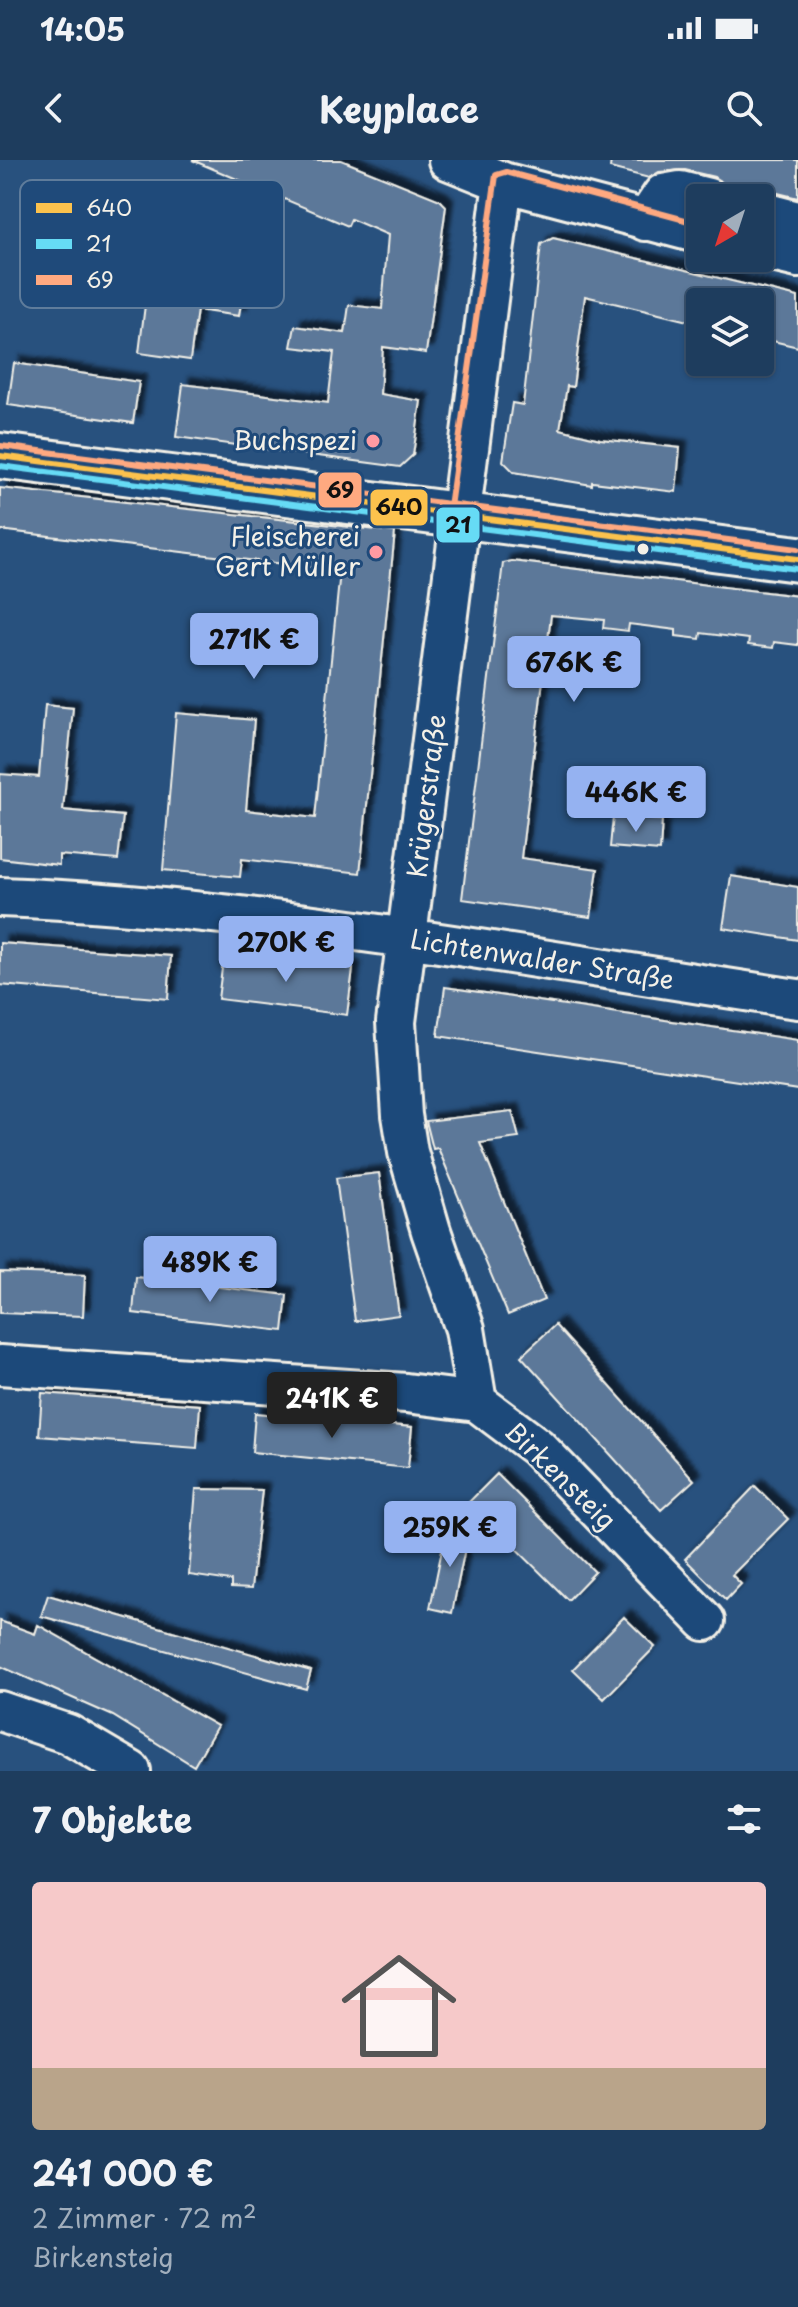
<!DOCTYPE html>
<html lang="de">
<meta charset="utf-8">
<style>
body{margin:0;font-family:"Playpen Sans",sans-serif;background:#2b4867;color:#f1f3f6;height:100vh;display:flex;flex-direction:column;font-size:30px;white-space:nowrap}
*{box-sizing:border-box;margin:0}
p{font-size:26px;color:#a1aebc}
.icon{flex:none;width:44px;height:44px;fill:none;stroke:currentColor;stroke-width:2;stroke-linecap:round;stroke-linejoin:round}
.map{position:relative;height:1611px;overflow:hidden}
.drawer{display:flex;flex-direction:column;background:#1e3d5e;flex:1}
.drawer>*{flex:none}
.needle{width:52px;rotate:219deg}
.tools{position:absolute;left:686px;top:24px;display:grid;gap:16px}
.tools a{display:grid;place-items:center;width:88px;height:88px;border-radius:8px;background:#1e3d5e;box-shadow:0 2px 6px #0004,0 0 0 2px #3c5673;font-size:40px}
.price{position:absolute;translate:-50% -68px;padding:0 18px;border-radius:8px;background:#95b2f1;color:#111;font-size:26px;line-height:52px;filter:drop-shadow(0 2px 4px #0008)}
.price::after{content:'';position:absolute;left:50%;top:48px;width:24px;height:18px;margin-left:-12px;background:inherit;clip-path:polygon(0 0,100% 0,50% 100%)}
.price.on{background:#222;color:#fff}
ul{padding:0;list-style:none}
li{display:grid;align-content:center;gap:16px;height:424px;padding:0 32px}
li+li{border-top:2px solid #3c5673}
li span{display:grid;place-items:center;height:248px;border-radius:8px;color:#555}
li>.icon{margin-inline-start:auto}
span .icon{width:144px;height:144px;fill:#fffc;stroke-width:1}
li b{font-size:34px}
h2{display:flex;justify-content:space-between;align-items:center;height:96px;padding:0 32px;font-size:34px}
.status{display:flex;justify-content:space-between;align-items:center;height:56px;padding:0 40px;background:#1e3d5e;direction:ltr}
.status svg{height:22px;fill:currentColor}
header{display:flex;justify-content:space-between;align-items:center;height:104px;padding:0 32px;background:#1e3d5e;font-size:36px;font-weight:700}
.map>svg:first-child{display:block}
</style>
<div class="status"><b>14:05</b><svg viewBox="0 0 49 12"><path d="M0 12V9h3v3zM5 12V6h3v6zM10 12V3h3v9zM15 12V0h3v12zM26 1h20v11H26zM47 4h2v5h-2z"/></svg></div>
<header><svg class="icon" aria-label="back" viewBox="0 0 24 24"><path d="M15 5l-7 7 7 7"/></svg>Keyplace<svg class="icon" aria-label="search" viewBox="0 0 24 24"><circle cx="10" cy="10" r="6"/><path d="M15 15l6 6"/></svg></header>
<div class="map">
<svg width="798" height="1611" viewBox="0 0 798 1611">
<defs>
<filter id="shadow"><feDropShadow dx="7" dy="-7" stdDeviation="2" flood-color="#0009"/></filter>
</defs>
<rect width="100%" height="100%" fill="#28517e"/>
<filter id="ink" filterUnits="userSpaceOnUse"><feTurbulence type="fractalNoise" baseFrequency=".0125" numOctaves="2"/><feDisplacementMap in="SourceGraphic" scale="16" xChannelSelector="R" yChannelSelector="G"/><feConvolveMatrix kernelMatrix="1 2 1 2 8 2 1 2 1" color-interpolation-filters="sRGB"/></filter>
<g filter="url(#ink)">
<!-- building -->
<path fill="#5b7899" stroke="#f4f1e8" stroke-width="2" filter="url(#shadow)" d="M192,0H341L440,40L446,46L426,193L383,187L380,234L421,241L413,295L400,307L176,277L183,224L328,243L334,192L291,187L295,166L345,173L349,145L382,149L388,75L351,59L348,66Z
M611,0H798V38L766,30L748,33L727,28L714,17L685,10L659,12L649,18L610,8Z
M553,78L798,137V187L760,178V142H700V164L585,136L573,227L567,226L560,269L600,279L680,288L676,332L592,322V325L514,312L503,301L512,243L523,245L541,84Z
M150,105L245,117L239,156L197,150L190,200L139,193Z
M14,203L139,222L133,263L8,245Z
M0,328L395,372L360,713L242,699L240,717L163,710L176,553L254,560L246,650L315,658L340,411L0,370Z
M512,401L798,436V485L774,482L773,488L748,485L749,479L701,473L700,479L676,476V470L629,464L628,471L603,468L604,460L551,455L521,698L598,709L591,757L462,739L503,403Z
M45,545L73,548L63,650L123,656L118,700L59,695V705L0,698V614L39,617Z
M613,656L662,660L660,691L610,687Z
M731,716L798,727V780L723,768Z
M0,783L171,796L168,839L0,825Z
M224,793L353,809L347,855L218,839Z
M445,827L798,880V930L438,876Z
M512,951L519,978L480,983L544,1140L508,1155L438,988L433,989L426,961Z
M379,1013L399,1155L355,1161L336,1018Z
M0,1112L85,1115L83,1156L0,1153Z
M136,1117L287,1135L283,1171L133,1153Z
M555,1165L694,1320L661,1350L521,1196Z
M42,1233L200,1245L197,1288L39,1276Z
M255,1253L412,1267L408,1308L252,1292Z
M497,1314L595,1412L568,1440L469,1342Z
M755,1326L788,1359L732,1415L741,1424L726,1440L685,1399Z
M196,1329L262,1330L251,1429L231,1428V1421L189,1415Z
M447,1365L469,1368L452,1453L430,1448Z
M48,1435L311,1511L306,1529L41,1456Z
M624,1457L655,1487L604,1539L573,1509Z
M0,1461L35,1474L38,1465L217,1566L194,1606L113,1556L0,1506Z"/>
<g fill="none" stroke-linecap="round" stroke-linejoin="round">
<defs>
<path id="minor" d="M448,0L503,22L700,74
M760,51L798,61
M645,61L663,34L680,31L708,38
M760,89L798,98
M0,737C268,747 534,800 798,839
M0,1205L406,1233L477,1242L537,1287L705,1461
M477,1242L465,1169L431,1071L408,992L402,955L396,862L503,22
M0,1551L68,1574L131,1611"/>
<path id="major" d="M0,296L798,399"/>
</defs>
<!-- minor casing -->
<use href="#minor" stroke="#f4f1e8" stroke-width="44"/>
<!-- major casing -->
<use href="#major" stroke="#f4f1e8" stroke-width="50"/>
<!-- minor -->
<use href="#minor" stroke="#1f4a7a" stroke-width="38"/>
<!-- major -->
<use href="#major" stroke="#1f4a7a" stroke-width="44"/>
<defs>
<path id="bus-1" d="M0,296L798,399"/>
<path id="bus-2" d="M0,306L797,409"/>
<path id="bus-3" d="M1,286L798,389
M449,354L496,15L506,12L700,64"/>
</defs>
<!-- bus-1 casing -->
<use href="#bus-1" stroke="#1f4a7a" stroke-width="12"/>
<!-- bus-2 casing -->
<use href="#bus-2" stroke="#1f4a7a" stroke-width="12"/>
<!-- bus-3 casing -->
<use href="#bus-3" stroke="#1f4a7a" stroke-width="12"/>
<!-- bus-1 -->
<use href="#bus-1" stroke="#fcc24d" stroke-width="6"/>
<!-- bus-2 -->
<use href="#bus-2" stroke="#66dbf5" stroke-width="6"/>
<!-- bus-3 -->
<use href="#bus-3" stroke="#ffa980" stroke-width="6"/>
</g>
</g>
<!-- markers -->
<g fill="#ff9aa2" stroke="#1f4a7a" stroke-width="3">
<circle cx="373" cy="281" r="8"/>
<circle cx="376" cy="392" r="8"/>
</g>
<circle fill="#f4f1e8" stroke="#1f4a7a" stroke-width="3" cx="643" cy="389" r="7"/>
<g text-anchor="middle" stroke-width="6" stroke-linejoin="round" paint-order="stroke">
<!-- poi labels -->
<g font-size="26" fill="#f4f1e8" stroke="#1f4a7a" text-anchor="end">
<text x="357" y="290">Buchspezi</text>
<text x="360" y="386">Fleischerei<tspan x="360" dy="30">Gert Müller</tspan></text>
</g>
<!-- street labels -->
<g font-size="26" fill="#f4f1e8" stroke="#1f4a7a">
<text transform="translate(427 636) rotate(-83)" y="9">Krügerstraße</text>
<text transform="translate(542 800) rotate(9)" y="9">Lichtenwalder Straße</text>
<text transform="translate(560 1316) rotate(44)" y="9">Birkensteig</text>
</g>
</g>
<!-- legend -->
<rect x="20" y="20" width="264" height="128" rx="12" fill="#1f4a7a" stroke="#5f7c9b" stroke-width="2"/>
<rect x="36" y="43" width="36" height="10" fill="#fcc24d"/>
<rect x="36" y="79" width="36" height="10" fill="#66dbf5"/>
<rect x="36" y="115" width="36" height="10" fill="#ffa980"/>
<g font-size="22" fill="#f4f1e8">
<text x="86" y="56">640</text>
<text x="86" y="92">21</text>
<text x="86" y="128">69</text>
</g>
<g stroke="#1f4a7a" stroke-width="3">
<rect x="317" y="311" width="46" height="38" rx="8" fill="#ffa980"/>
<rect x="369" y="328" width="60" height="39" rx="8" fill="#fcc24d"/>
<rect x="435" y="346" width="46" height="38" rx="8" fill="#66dbf5"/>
</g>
<g font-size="22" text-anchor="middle" font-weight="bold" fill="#111">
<text x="340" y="338">69</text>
<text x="399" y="355">640</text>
<text x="458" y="373">21</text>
</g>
</svg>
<div class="tools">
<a><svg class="needle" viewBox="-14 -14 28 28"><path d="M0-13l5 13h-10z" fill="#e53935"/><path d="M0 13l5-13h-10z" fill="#a1aebc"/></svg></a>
<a><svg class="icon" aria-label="layers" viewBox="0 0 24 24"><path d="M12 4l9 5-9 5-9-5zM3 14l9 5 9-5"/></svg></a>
</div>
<b class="price" style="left:254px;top:521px">271K €</b>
<b class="price" style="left:574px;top:544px">676K €</b>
<b class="price" style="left:636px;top:674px">446K €</b>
<b class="price" style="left:286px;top:824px">270K €</b>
<b class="price" style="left:210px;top:1144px">489K €</b>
<b class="price on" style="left:332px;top:1280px">241K €</b>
<b class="price" style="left:450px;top:1409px">259K €</b>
</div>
<section class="drawer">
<h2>7 Objekte<svg class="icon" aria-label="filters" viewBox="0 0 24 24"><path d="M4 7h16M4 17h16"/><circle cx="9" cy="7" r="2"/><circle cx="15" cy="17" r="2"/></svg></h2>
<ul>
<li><span style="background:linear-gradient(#f6c9c9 75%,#b9a48a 0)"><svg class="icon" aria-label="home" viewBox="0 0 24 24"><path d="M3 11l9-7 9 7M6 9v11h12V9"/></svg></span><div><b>241 000 €</b><p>2 Zimmer · 72 m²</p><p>Birkensteig</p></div></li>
</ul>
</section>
